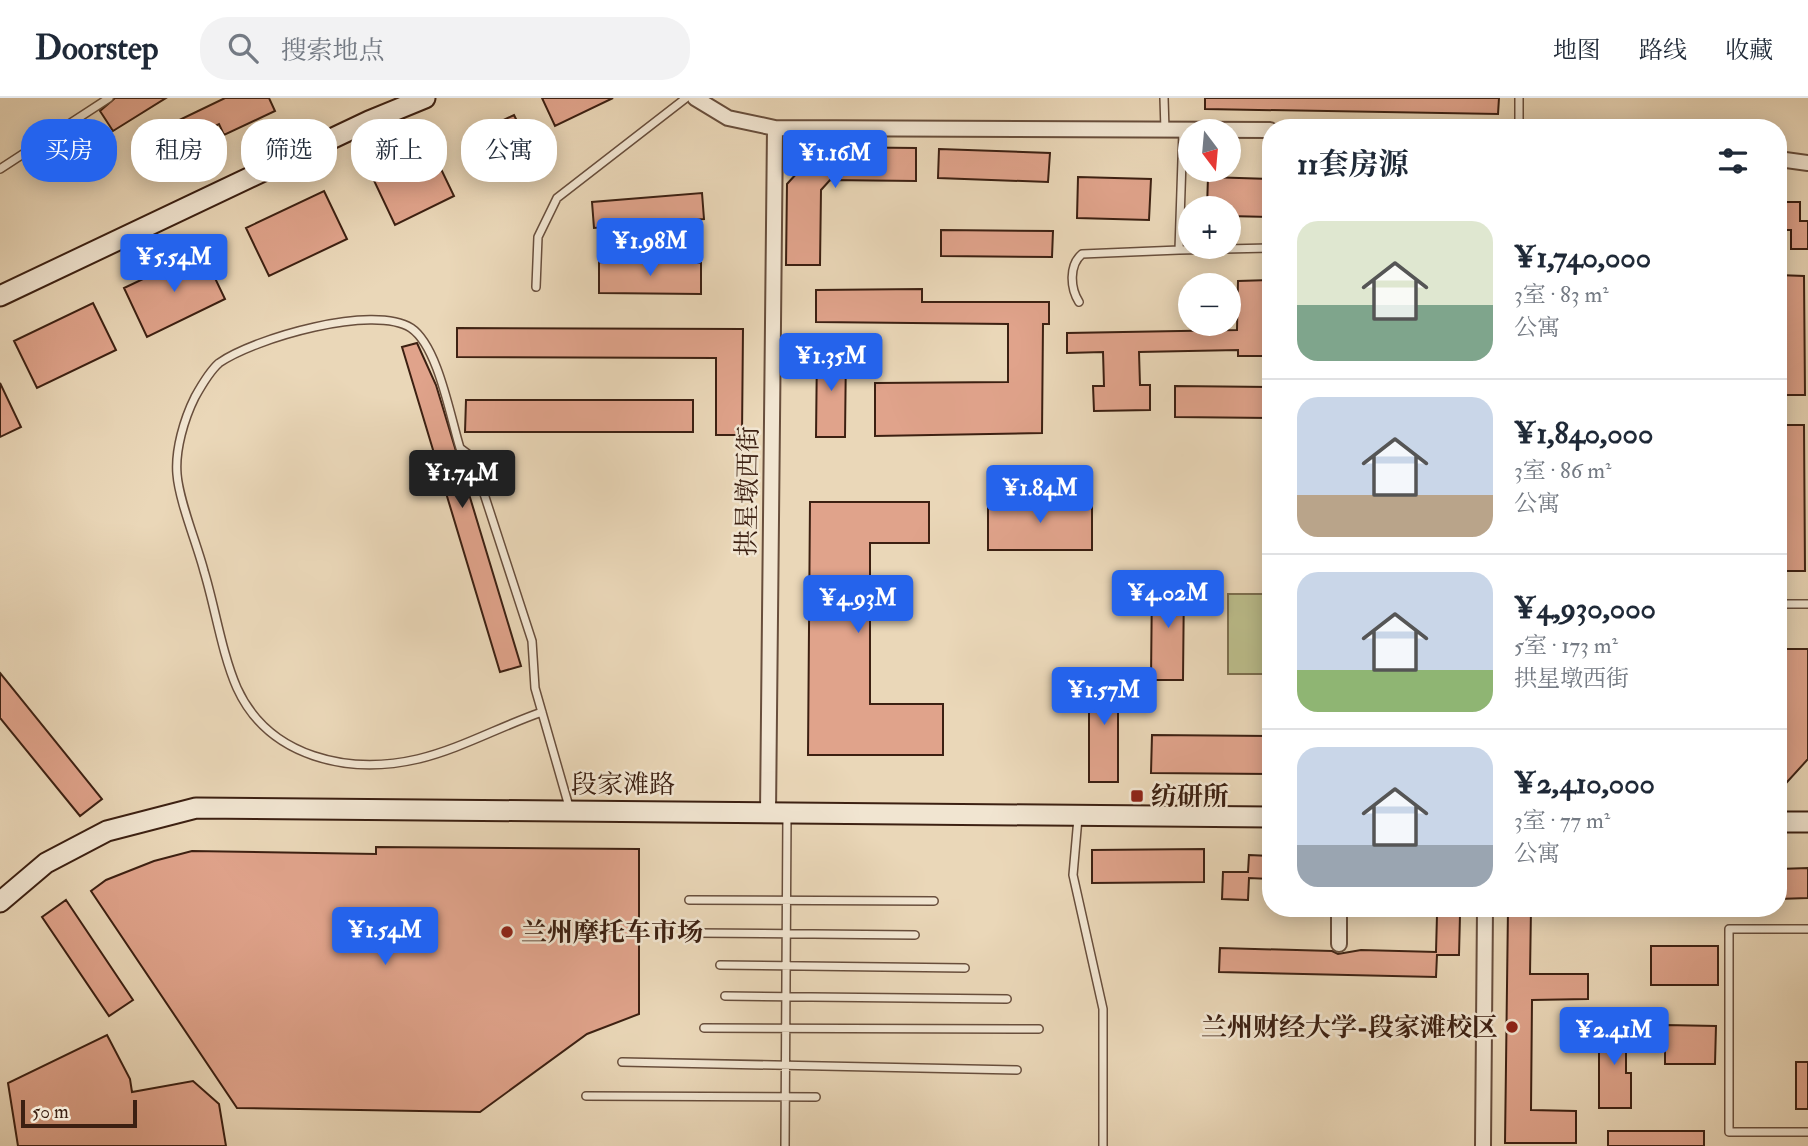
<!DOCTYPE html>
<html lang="zh">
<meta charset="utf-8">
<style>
body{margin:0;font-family:"IM FELL Double Pica","Noto Serif SC",serif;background:#f2f2f3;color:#1f2937;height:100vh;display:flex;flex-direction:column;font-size:26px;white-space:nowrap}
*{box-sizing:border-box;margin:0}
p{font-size:23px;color:#747a83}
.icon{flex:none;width:38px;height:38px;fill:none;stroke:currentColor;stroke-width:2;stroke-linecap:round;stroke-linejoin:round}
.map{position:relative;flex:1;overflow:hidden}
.side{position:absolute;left:1262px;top:21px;width:525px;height:798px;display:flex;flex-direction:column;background:#fff;border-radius:28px;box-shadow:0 4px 18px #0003}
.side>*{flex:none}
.hud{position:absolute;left:21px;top:21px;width:665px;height:63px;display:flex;gap:14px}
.needle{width:46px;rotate:164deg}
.tools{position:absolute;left:1178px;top:21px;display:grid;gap:14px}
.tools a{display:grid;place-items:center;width:63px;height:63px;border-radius:50%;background:#fff;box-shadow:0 4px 18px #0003;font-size:35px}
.scale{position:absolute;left:21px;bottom:18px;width:116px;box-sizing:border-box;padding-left:7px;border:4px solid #3c2012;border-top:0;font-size:19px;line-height:24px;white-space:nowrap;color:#3c2012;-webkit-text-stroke:5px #f1e5d1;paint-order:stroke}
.price{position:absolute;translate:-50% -60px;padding:0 16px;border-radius:7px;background:#2563eb;color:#fff;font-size:23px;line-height:46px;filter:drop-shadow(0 2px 4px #0008)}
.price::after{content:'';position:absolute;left:50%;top:42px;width:21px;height:16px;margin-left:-10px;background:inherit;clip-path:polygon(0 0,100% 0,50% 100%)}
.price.current{background:#222;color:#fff}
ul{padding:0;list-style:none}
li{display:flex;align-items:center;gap:21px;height:175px;padding:0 35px}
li+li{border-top:2px solid #e0e1e3}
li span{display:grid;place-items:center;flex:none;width:196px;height:140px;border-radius:21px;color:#555}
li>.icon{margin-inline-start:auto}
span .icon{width:84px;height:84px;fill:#fffc;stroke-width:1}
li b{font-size:30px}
h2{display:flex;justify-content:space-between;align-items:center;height:84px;padding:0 35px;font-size:30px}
.tag{padding:0 24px;border-radius:28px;background:#fff;box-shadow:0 4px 18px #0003;font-size:24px;line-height:63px}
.tag.current{background:#2563eb;color:#fff}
header{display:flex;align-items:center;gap:42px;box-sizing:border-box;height:98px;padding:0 35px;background:#fff;border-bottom:2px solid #e0e1e3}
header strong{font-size:33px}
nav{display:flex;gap:38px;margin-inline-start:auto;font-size:24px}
.search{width:490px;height:63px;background:#f2f2f3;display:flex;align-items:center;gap:18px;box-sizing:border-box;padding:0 24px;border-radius:28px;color:#747a83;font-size:26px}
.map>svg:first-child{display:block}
</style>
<header>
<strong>Doorstep</strong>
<div class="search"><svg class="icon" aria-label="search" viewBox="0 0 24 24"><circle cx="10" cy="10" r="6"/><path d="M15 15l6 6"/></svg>搜索地点</div>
<nav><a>地图</a><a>路线</a><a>收藏</a></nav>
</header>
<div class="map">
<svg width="1808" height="1048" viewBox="0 0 1808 1048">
<rect width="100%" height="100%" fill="#ead7b8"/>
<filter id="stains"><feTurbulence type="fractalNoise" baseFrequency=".00286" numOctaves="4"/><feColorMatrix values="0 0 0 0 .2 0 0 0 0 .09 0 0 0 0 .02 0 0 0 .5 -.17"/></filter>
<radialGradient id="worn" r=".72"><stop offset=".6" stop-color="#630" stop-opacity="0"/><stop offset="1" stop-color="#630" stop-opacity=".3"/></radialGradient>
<!-- green -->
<path fill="#bbbd8b" stroke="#7c6e4e" stroke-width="2" d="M1228,496H1270V576H1228Z"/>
<!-- building -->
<path fill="#e0a38b" stroke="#3c2012" stroke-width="2" d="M115,0H166L113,33L100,13Z
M225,0H269L275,13L224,37L219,26L153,58L144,39Z
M542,0H613L555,28Z
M1205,0H1499L1498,16L1205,11Z
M514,17L533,56L489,77L470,38Z
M428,44L454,98L395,127L369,72Z
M821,49L916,50V83L830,82L821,92L820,167H786L787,86Z
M939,51L1050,55L1048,84L938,80Z
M1078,79L1151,81L1149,122L1077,120Z
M1208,79L1270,81V119L1228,118V110H1207Z
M324,93L347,141L269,178L246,130Z
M702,95L704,121L594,130L592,104Z
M1778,104H1800V123H1808V151H1791V132H1778Z
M941,132L1053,133L1052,159L941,158Z
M202,153L225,201L147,239L124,190Z
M599,164L701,165V196L599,195Z
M1778,177L1804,178L1805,297H1778Z
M1270,182V258H1238V252L1139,254L1140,287H1150V312L1094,313L1093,288H1104L1103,254L1067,255V235L1237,232L1238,183Z
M922,191V204H1049V226H1043L1042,335L875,338V285L1008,284V226L816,224V192Z
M93,205L116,252L37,290L14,243Z
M457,230L743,231L742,337H716V260L457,259Z
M417,245L436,287L521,568L500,574L402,249Z
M817,251H846L845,339H816Z
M0,285L21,329L0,339Z
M1175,288L1270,289V320L1175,319Z
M466,302H693V334H465Z
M1778,327H1804L1805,473H1780L1778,469Z
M988,402H1092V452H988Z
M810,404H929V445H870V606H943V657H808Z
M1152,482H1184L1183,582H1151Z
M1780,551H1808V661L1778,694Z
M1089,574H1118V684H1089Z
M0,575L102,701L80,718L0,620Z
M1152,637L1270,638V676L1151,675Z
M376,749L639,751V916L587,936L480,1014L237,1010L91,793L106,782L154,763L192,753L376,756Z
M1204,751V784L1092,785V752Z
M1249,757L1270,758V781L1249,780L1248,802L1222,801L1223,774H1248Z
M1808,770V800L1778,801V771Z
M66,802L133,902L109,918L42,819Z
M1508,810H1531L1530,876H1588V901L1532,902L1531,1012L1576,1013V1045H1505Z
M1437,817H1460L1459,857H1437L1436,879L1219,874L1220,850L1332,853L1338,856L1361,852L1436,854Z
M1651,848H1718V887H1651Z
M1599,925H1626V975H1631V1010H1599Z
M1665,927L1716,928L1715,966H1665Z
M107,937L130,981L132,994L193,983L219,1006L226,1048H18L8,985Z
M1796,964H1808V1011H1796Z
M1608,1033H1704V1048H1608Z"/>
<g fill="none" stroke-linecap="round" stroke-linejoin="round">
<defs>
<path id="lane" d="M1164,0L1165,32
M1519,30V0
M1183,32L1179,152L1270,150
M0,71L109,0
M536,189L538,139L557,100L686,0
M1079,204C1070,190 1069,167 1082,156L1179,152
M1778,506H1808
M542,614C501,628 460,651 418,661C349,677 269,660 237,590C222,556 215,509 204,473C197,446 179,403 177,376C175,352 184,321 195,299C200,290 211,272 219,265C255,240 373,206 411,230C438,248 450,318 460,350L472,359L532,543L535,590L570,712
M1078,720L1073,777L1103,911V1048
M689,802L934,803
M1808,831H1729V1034H1808
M696,835L915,837
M720,867L965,870
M725,898L1007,901
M704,930L1039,931
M622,964L1017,972
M586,998L816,999
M785,1048L787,716"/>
<path id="street" d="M695,0L728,20L775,30L1270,32
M1778,61L1808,65
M768,714L775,30
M1339,810V846
M1483,1048L1485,810"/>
<path id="secondary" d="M0,198L369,23L425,0
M1778,724H1808
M0,804L46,765L107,733L196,710L1270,719"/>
</defs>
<!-- lane casing -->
<use href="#lane" stroke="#684e3c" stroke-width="10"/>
<!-- street casing -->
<use href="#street" stroke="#684e3c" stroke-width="18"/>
<!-- secondary casing -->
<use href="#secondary" stroke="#3c2012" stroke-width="23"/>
<!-- lane -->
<use href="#lane" stroke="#f1e5d1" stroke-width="7"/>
<!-- street -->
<use href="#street" stroke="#f1e5d1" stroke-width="14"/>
<!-- secondary -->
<use href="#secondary" stroke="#f1e5d1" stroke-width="19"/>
</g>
<!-- markers -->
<g fill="#8f2418" stroke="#f1e5d1" stroke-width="2.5">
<rect x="1130" y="691" width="14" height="14" rx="3.5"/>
<circle cx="507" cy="834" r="7"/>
<circle cx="1512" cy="929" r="7"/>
</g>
<g text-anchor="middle" stroke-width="5" stroke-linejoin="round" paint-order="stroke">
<!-- street labels -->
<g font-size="26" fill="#3c2012" stroke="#f1e5d1">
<text transform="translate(747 393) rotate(-89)" y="9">拱星墩西街</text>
<text x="623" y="695">段家滩路</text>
</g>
<!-- poi labels -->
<g font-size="26" font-weight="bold" fill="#3c2012" stroke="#f1e5d1" text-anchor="start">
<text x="1151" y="707">纺研所</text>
<text x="521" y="843">兰州摩托车市场</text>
<text x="1498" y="938" text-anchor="end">兰州财经大学-段家滩校区</text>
</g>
</g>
<rect width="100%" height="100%" filter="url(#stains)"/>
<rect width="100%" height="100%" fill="url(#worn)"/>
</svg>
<div class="tools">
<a><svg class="needle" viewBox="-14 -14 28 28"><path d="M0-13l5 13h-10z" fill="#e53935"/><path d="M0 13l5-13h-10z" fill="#747a83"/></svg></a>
<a>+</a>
<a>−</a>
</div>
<div class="scale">50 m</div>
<b class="price" style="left:835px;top:92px">¥1.16M</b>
<b class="price" style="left:650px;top:180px">¥1.98M</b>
<b class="price" style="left:174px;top:196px">¥5.54M</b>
<b class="price" style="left:831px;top:295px">¥1.35M</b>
<b class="price current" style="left:462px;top:412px">¥1.74M</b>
<b class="price" style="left:1040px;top:427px">¥1.84M</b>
<b class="price" style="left:1168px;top:532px">¥4.02M</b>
<b class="price" style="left:858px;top:537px">¥4.93M</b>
<b class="price" style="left:1104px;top:629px">¥1.57M</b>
<b class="price" style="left:385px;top:869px">¥1.54M</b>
<b class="price" style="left:1614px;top:969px">¥2.41M</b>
<div class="hud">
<a class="tag current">买房</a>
<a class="tag">租房</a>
<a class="tag">筛选</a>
<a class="tag">新上</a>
<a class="tag">公寓</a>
</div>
<section class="side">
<h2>11套房源<svg class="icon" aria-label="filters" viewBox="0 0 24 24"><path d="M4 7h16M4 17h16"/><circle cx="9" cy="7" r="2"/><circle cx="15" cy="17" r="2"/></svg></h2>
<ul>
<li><span style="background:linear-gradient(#dfe7d0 60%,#7fa58c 0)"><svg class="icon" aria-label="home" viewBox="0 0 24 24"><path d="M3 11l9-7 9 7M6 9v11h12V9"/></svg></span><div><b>¥1,740,000</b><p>3室 · 83 m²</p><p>公寓</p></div></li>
<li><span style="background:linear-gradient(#c9d6e8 70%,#b9a48a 0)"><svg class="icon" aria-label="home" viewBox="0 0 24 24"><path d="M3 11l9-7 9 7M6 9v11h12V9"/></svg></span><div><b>¥1,840,000</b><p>3室 · 86 m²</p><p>公寓</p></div></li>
<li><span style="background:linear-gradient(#c9d6e8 70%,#8fb573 0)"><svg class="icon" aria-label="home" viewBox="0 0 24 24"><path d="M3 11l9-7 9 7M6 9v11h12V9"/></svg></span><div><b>¥4,930,000</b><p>5室 · 173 m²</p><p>拱星墩西街</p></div></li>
<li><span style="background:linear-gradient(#c9d6e8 70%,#9aa5b1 0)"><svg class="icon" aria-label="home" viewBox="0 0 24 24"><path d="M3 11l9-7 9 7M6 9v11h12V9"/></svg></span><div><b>¥2,410,000</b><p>3室 · 77 m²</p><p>公寓</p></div></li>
</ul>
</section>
</div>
